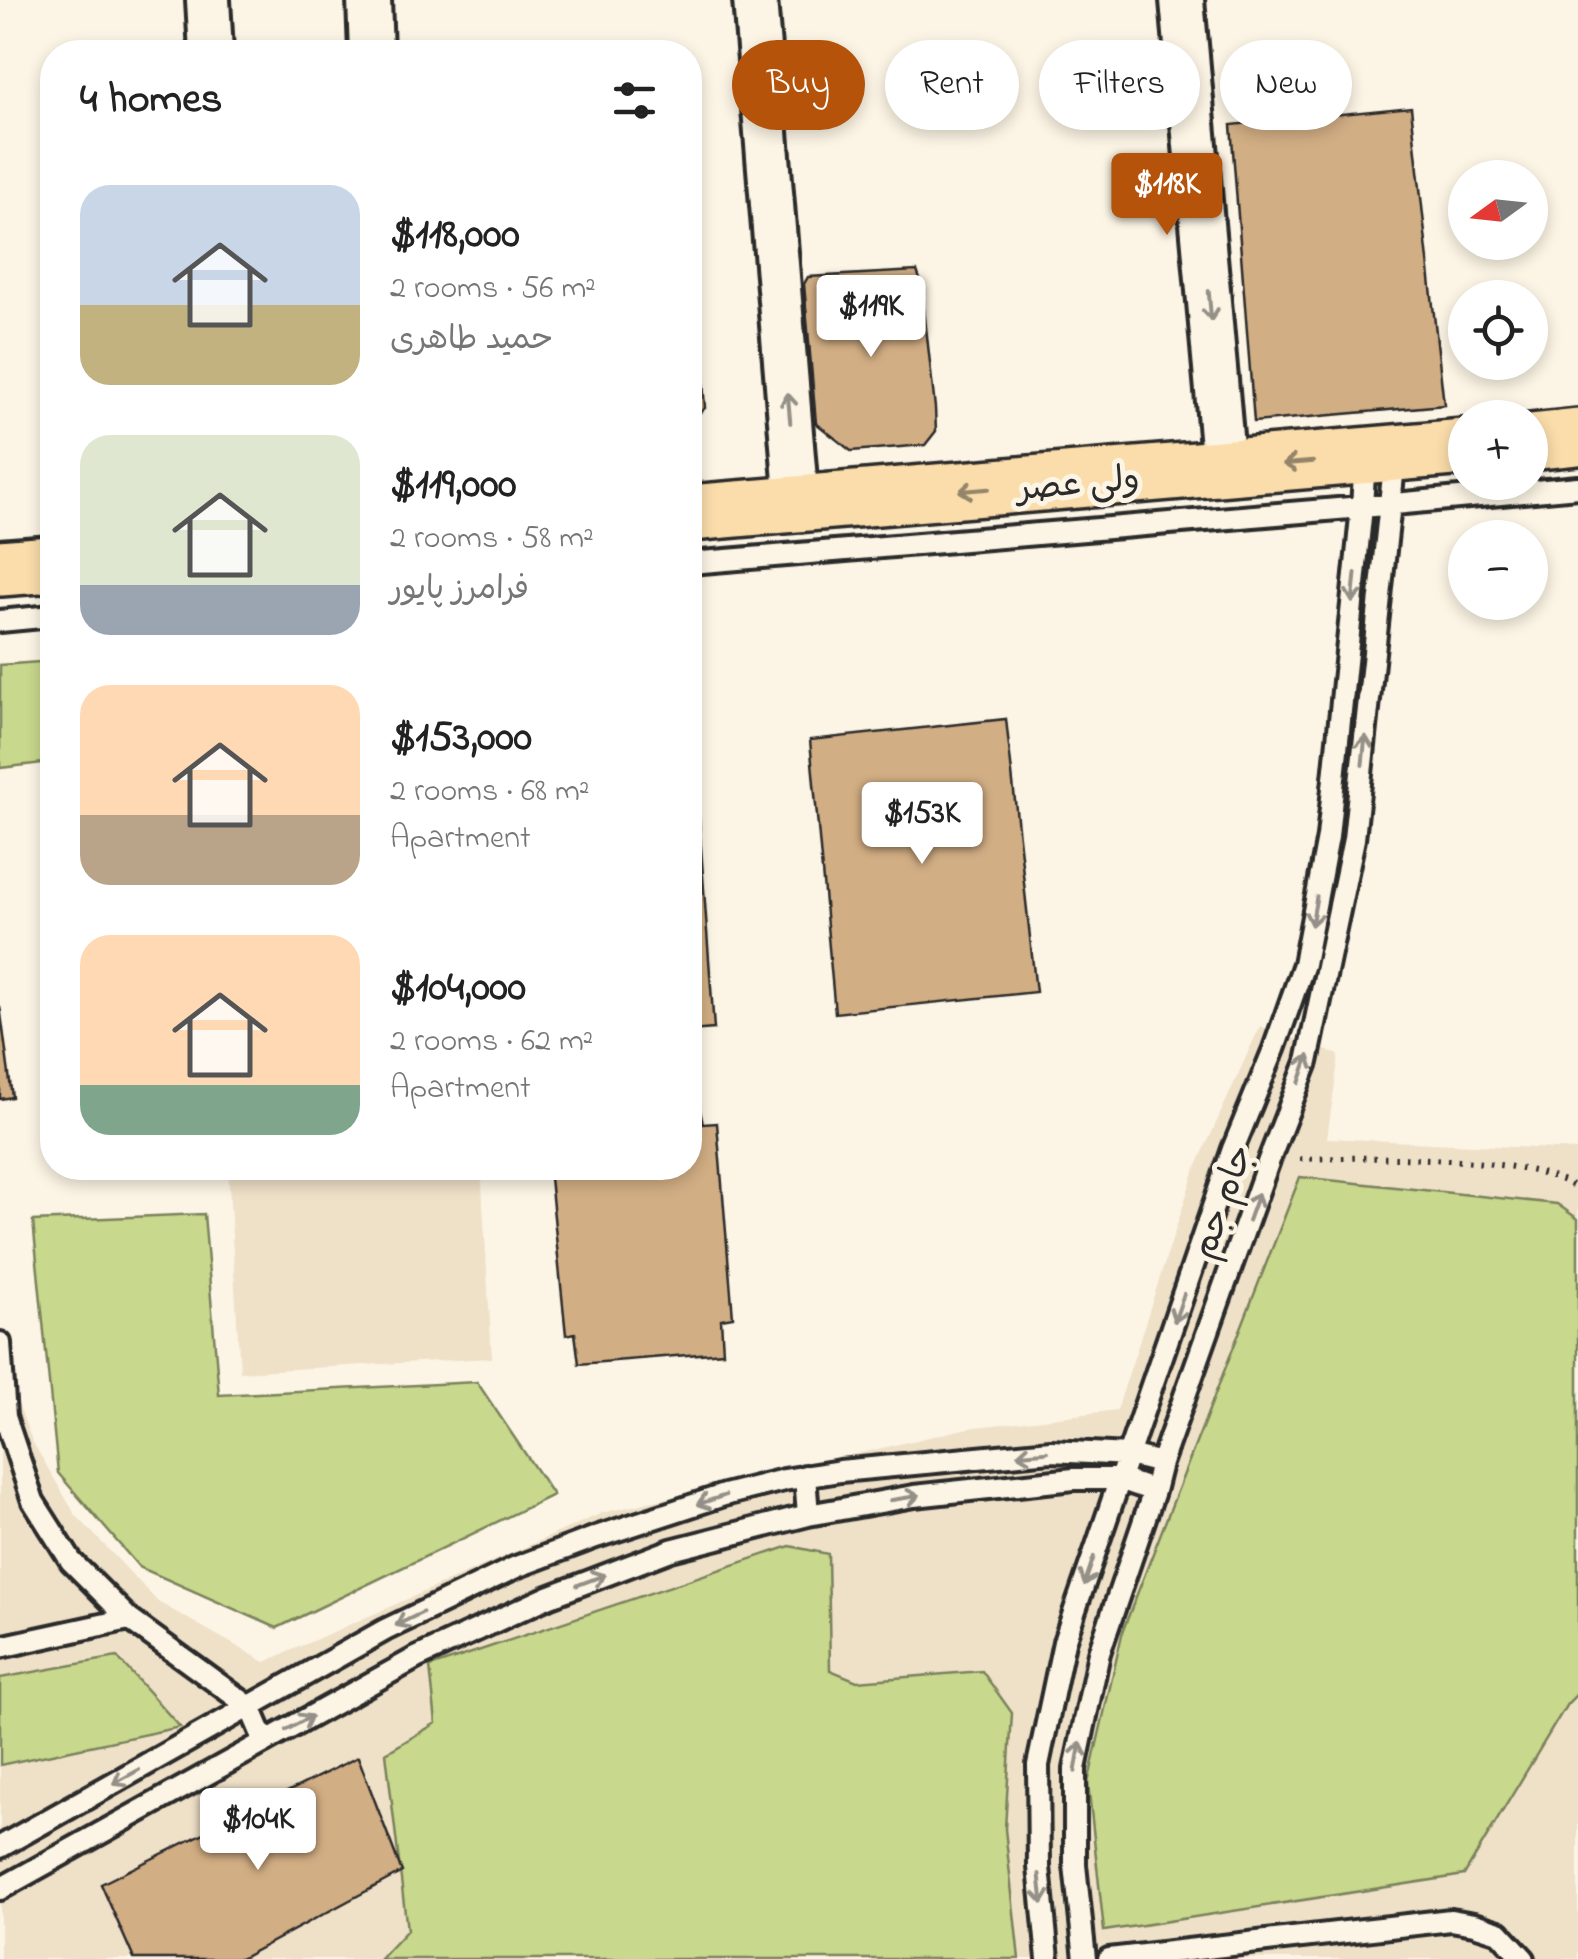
<!DOCTYPE html>
<meta charset="utf-8">
<style>
body{margin:0;font-family:"Indie Flower","Playpen Sans Arabic",sans-serif;background:#f6f6f6;color:#222;height:100vh;display:flex;flex-direction:column;font-size:38px;white-space:nowrap}
*{box-sizing:border-box;margin:0}
p{font-size:32px;color:#767676}
.icon{flex:none;width:55px;height:55px;fill:none;stroke:currentColor;stroke-width:2;stroke-linecap:round;stroke-linejoin:round}
.map{position:relative;flex:1;overflow:hidden}
.panel{position:absolute;left:40px;top:40px;width:662px;height:1140px;display:flex;flex-direction:column;background:#fff;border-radius:40px;box-shadow:0 5px 15px #0003}
.panel>*{flex:none}
.guide{position:absolute;left:732px;top:40px;width:695px;height:90px;display:flex;gap:20px}
.needle{width:65px;rotate:255deg}
.tools{position:absolute;left:1448px;top:160px;display:grid;gap:20px}
.tools a{display:grid;place-items:center;width:100px;height:100px;border-radius:50%;background:#fff;box-shadow:0 5px 15px #0003;font-size:50px}
.price{position:absolute;translate:-50% -85px;padding:0 22px;border-radius:10px;background:#fff;color:#222;font-size:32px;line-height:65px;filter:drop-shadow(0 2px 5px #0008)}
.price::after{content:'';position:absolute;left:50%;top:60px;width:30px;height:22px;margin-left:-15px;background:inherit;clip-path:polygon(0 0,100% 0,50% 100%)}
.price.current{background:#b45309;color:#fff}
ul{padding:0;list-style:none}
li{display:flex;align-items:center;gap:30px;height:250px;padding:0 40px}
li span{display:grid;place-items:center;flex:none;width:280px;height:200px;border-radius:30px;color:#555}
li>.icon{margin-inline-start:auto}
span .icon{width:120px;height:120px;fill:#fffc;stroke-width:1}
li b{font-size:42px}
h2{display:flex;justify-content:space-between;align-items:center;height:120px;padding:0 40px;font-size:42px}
.tag{padding:0 35px;border-radius:45px;background:#fff;box-shadow:0 5px 15px #0003;font-size:35px;line-height:90px}
.tag.current{background:#b45309;color:#fff}
.map>svg:first-child{display:block}
</style>
<div class="map">
<svg width="1578" height="1959" viewBox="0 0 1578 1959">
<rect width="100%" height="100%" fill="#fcf5e5"/>
<filter id="ink" filterUnits="userSpaceOnUse"><feTurbulence type="fractalNoise" baseFrequency=".01" numOctaves="2"/><feDisplacementMap in="SourceGraphic" scale="20" xChannelSelector="R" yChannelSelector="G"/><feConvolveMatrix kernelMatrix="1 2 1 2 8 2 1 2 1" color-interpolation-filters="sRGB"/></filter>
<g filter="url(#ink)">
<!-- built -->
<path fill="#efe0c8" d="M1260,1026L1339,1055L1327,1138L1578,1150V1959H0V1355L32,1441L75,1514L158,1602L265,1662L602,1513L968,1428L1117,1410L1194,1172Z
M228,1168H481L492,1358L240,1372Z"/>
<!-- green -->
<path fill="#c8d88c" stroke="#7a825c" stroke-width="2.5" d="M52,661V762L0,768V665Z
M1300,1177L1557,1204L1578,1219V1693L1567,1704L1464,1875L1104,1931L1088,1783L1123,1630Z
M204,1214L219,1395L477,1382L553,1495L277,1628L139,1567L58,1473L33,1221Z
M790,1546L828,1554L830,1670L857,1681L982,1671L1012,1713L1005,1829L1019,1959H380L407,1930L386,1753L436,1723L430,1667Z
M117,1657L180,1727L0,1765V1678Z"/>
<!-- building -->
<path fill="#d2ae84" stroke="#2b2b2b" stroke-width="2.5" d="M1411,107L1444,405L1254,422L1231,125Z
M690,209L705,408L690,421Z
M917,271L921,282L935,408L936,431L925,445L851,451L816,423L804,284L808,277Z
M1006,719L1036,992L835,1013L810,740Z
M694,750L714,1029L690,1031V751Z
M0,1006L12,1097L0,1099Z
M690,1092H696L703,1124L717,1123L733,1317L721,1319L723,1352L579,1364L575,1333L566,1335L549,1168H690Z
M358,1757L402,1872L240,1959H134L101,1884Z"/>
<g fill="none" stroke-linecap="round" stroke-linejoin="round">
<defs>
<path id="lane" d="M690,563L1362,507L1578,487
M0,621L52,616
M0,1343L5,1417L33,1501L71,1561L129,1619L250,1707L265,1742
M805,1476L808,1515
M0,1647L129,1619
M0,1847L385,1630L516,1567L596,1537L724,1495L784,1480L840,1471L1051,1451L1129,1455L1161,1463
M0,1889L416,1658L548,1597L671,1550L808,1515L914,1496L1074,1479H1120L1154,1491
M1048,1959L1039,1867L1038,1765L1064,1642L1233,1149L1274,1049L1304,964L1328,837L1362,507L1365,458
M1085,1959L1075,1865V1769L1099,1653L1154,1491L1161,1463L1269,1160L1307,1062L1354,839L1395,457
M1109,1959L1451,1920L1474,1924L1499,1932L1524,1959"/>
<path id="street" d="M208,0L211,52
M369,0L371,52
M755,0L797,505
M1182,0L1224,469"/>
<path id="primary" d="M1530,442L1578,437
M690,513L1465,447
M0,568L52,564"/>
</defs>
<!-- lane casing -->
<use href="#lane" stroke="#2b2b2b" stroke-width="28"/>
<!-- street casing -->
<use href="#street" stroke="#2b2b2b" stroke-width="50"/>
<!-- primary casing -->
<use href="#primary" stroke="#2b2b2b" stroke-width="62"/>
<!-- path -->
<path stroke="#2b2b2b" stroke-width="6" stroke-dasharray="2.5 8" stroke-linecap="butt" d="M1300,1159C1364,1157 1529,1153 1578,1189"/>
<!-- lane -->
<use href="#lane" stroke="#fcf5e5" stroke-width="20"/>
<!-- street -->
<use href="#street" stroke="#fcf5e5" stroke-width="42"/>
<!-- primary -->
<use href="#primary" stroke="#fbddab" stroke-width="55"/>
</g>
<!-- one-way arrows -->
<defs><path id="oneway-shaft" d="M-6 0H5M1.5-3L5.5 0L1.5 3" fill="none" stroke-width="1.6" stroke-linecap="round" stroke-linejoin="round" transform="scale(2.5)"/></defs>
<g stroke="#949088">
<use href="#oneway-shaft" transform="translate(1210 306) rotate(85)"/>
<use href="#oneway-shaft" transform="translate(789 408) rotate(-95)"/>
<use href="#oneway-shaft" transform="translate(1354 588) rotate(96)"/>
<use href="#oneway-shaft" transform="translate(1364 750) rotate(-84)"/>
<use href="#oneway-shaft" transform="translate(1314 911) rotate(100)"/>
<use href="#oneway-shaft" transform="translate(1304 1069) rotate(-71)"/>
<use href="#oneway-shaft" transform="translate(1253 1207) rotate(-70)"/>
<use href="#oneway-shaft" transform="translate(1179 1308) rotate(109)"/>
<use href="#oneway-shaft" transform="translate(1032 1453) rotate(175)"/>
<use href="#oneway-shaft" transform="translate(905 1498) rotate(-9)"/>
<use href="#oneway-shaft" transform="translate(711 1500) rotate(162)"/>
<use href="#oneway-shaft" transform="translate(1089 1571) rotate(109)"/>
<use href="#oneway-shaft" transform="translate(591 1580) rotate(-21)"/>
<use href="#oneway-shaft" transform="translate(409 1619) rotate(154)"/>
<use href="#oneway-shaft" transform="translate(299 1723) rotate(-29)"/>
<use href="#oneway-shaft" transform="translate(1078 1757) rotate(-80)"/>
<use href="#oneway-shaft" transform="translate(126 1777) rotate(151)"/>
<use href="#oneway-shaft" transform="translate(1041 1889) rotate(84)"/>
</g>
<g stroke="#93846b">
<use href="#oneway-shaft" transform="translate(1298 463) rotate(175)"/>
<use href="#oneway-shaft" transform="translate(974 490) rotate(175)"/>
</g>
</g>
<g text-anchor="middle" stroke-width="10" stroke-linejoin="round" paint-order="stroke">
<!-- street labels -->
<g font-size="35" fill="#2b2b2b" stroke="#fcf5e5">
<text transform="translate(1078 482) rotate(-5)" y="12">ولی عصر</text>
<text transform="translate(1221 1201) rotate(-70)" y="12">جام جم</text>
</g>
</g>
</svg>
<div class="tools">
<a><svg class="needle" viewBox="-14 -14 28 28"><path d="M0-13l5 13h-10z" fill="#e53935"/><path d="M0 13l5-13h-10z" fill="#767676"/></svg></a>
<a><svg class="icon" aria-label="locate" viewBox="0 0 24 24"><circle cx="12" cy="12" r="6"/><path d="M12 2v4M12 18v4M2 12h4M18 12h4"/></svg></a>
<a>+</a>
<a>−</a>
</div>
<b class="price current" style="left:1167px;top:238px">$118K</b>
<b class="price" style="left:871px;top:360px">$119K</b>
<b class="price" style="left:922px;top:867px">$153K</b>
<b class="price" style="left:258px;top:1873px">$104K</b>
<div class="guide">
<a class="tag current">Buy</a>
<a class="tag">Rent</a>
<a class="tag">Filters</a>
<a class="tag">New</a>
</div>
<section class="panel">
<h2>4 homes<svg class="icon" aria-label="filters" viewBox="0 0 24 24"><path d="M4 7h16M4 17h16"/><circle cx="9" cy="7" r="2"/><circle cx="15" cy="17" r="2"/></svg></h2>
<ul>
<li><span style="background:linear-gradient(#c9d6e8 60%,#c2b280 0)"><svg class="icon" aria-label="home" viewBox="0 0 24 24"><path d="M3 11l9-7 9 7M6 9v11h12V9"/></svg></span><div><b>$118,000</b><p>2 rooms · 56 m²</p><p>حمید طاهری</p></div></li>
<li><span style="background:linear-gradient(#dfe7d0 75%,#9aa5b1 0)"><svg class="icon" aria-label="home" viewBox="0 0 24 24"><path d="M3 11l9-7 9 7M6 9v11h12V9"/></svg></span><div><b>$119,000</b><p>2 rooms · 58 m²</p><p>فرامرز پایور</p></div></li>
<li><span style="background:linear-gradient(#ffd9b3 65%,#b9a48a 0)"><svg class="icon" aria-label="home" viewBox="0 0 24 24"><path d="M3 11l9-7 9 7M6 9v11h12V9"/></svg></span><div><b>$153,000</b><p>2 rooms · 68 m²</p><p>Apartment</p></div></li>
<li><span style="background:linear-gradient(#ffd9b3 75%,#7fa58c 0)"><svg class="icon" aria-label="home" viewBox="0 0 24 24"><path d="M3 11l9-7 9 7M6 9v11h12V9"/></svg></span><div><b>$104,000</b><p>2 rooms · 62 m²</p><p>Apartment</p></div></li>
</ul>
</section>
</div>
